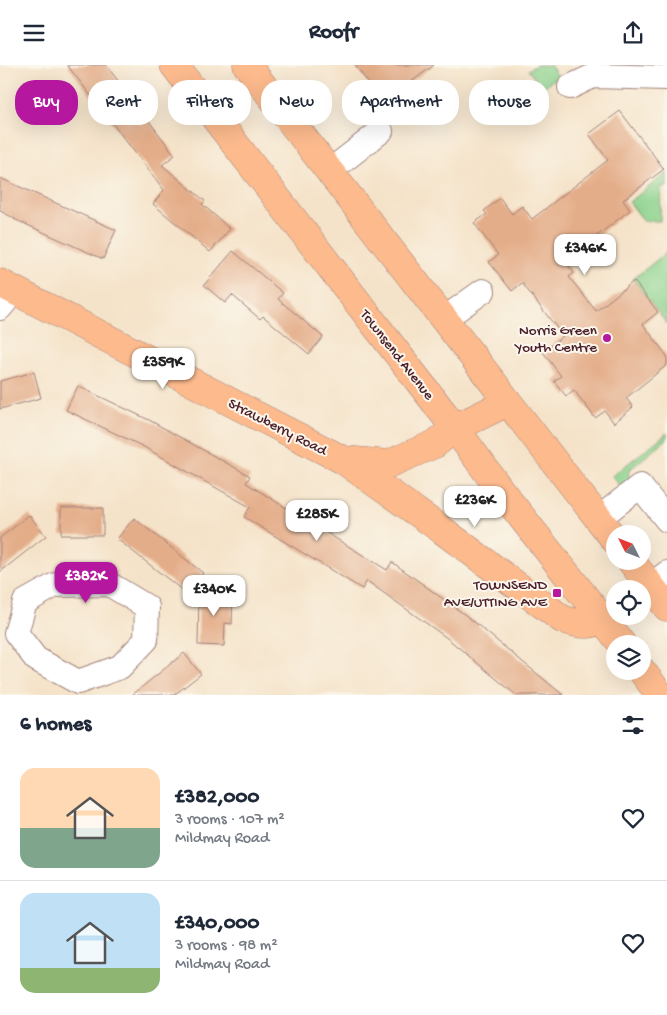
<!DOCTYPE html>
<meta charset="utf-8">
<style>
body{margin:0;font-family:"Gochi Hand",sans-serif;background:#f2f2f3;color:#1f2937;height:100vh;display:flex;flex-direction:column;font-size:19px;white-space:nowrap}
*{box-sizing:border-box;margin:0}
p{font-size:16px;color:#747a83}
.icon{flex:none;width:28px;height:28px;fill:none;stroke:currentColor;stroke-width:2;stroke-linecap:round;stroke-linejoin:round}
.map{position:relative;height:630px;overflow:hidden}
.side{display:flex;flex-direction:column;background:#fff;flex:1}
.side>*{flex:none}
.hud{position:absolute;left:15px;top:15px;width:638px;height:45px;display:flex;gap:10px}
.needle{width:32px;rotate:312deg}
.fabs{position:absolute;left:606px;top:460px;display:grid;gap:10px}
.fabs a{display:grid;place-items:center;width:45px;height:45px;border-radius:50%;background:#fff;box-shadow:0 5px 20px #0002;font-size:25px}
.price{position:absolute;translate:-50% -42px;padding:0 11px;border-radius:10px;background:#fff;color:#222;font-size:16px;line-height:32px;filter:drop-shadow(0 1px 2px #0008)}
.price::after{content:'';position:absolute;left:50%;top:30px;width:15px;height:11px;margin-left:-8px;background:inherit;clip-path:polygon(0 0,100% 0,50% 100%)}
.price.on{background:#b5179e;color:#fff}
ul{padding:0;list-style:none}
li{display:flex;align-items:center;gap:15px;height:125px;padding:0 20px}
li+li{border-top:1px solid #e0e1e3}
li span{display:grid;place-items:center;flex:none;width:140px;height:100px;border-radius:15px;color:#555}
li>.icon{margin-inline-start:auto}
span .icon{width:60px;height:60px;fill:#fffc;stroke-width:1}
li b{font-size:21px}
h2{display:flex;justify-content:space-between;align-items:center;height:60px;padding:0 20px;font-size:21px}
.chip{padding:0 18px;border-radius:20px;background:#fff;box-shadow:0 5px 20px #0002;font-size:18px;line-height:45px}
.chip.on{background:#b5179e;color:#fff}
header{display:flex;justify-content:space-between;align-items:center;height:65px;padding:0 20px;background:#fff;font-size:22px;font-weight:700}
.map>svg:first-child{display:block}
</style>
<header><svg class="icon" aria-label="menu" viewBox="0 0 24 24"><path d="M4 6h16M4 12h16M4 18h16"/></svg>Roofr<svg class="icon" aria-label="share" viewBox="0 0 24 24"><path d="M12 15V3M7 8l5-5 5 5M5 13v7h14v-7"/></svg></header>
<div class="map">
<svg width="667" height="630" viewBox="0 0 667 630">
<rect width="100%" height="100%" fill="#fbf7ec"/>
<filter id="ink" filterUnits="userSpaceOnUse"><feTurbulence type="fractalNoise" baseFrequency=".02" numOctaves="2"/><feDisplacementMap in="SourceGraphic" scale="10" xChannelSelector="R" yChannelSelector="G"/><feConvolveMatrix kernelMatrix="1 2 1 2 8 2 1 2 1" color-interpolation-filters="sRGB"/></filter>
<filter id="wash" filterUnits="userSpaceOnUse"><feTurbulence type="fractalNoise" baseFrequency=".0096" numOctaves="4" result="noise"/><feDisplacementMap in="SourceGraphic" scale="20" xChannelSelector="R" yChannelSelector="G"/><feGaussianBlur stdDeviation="1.12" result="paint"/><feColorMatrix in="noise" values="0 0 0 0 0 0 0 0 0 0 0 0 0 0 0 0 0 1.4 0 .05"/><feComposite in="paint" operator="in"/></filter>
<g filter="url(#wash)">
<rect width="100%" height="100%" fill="#f5e3c9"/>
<!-- green -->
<path fill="#8ad18b" stroke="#6a785b" d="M536,0H550L558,11L542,23L528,5Z
M667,108V122H661L660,156H644L629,137Z
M667,187V259L633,214Z
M667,368V374L629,405L628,420L623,425L612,411Z"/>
<g id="blocks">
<!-- building -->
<path fill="#e4ad89" d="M67,0H106L175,90L162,100L205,136L202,139L230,164L210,187L153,139L164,125Z
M355,0H434L383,38Z
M620,46L664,104L623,135L630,145L565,196L574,208L569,212L596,246L634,216L658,247L643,259L667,291V300L626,333L633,342L614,358L605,346L595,353L574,325L566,331L554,316L561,311L543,287L563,271L522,218L512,226L489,197L498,190L474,158L487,149L484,146L500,133L512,149L522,141L532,154L608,95L589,69Z
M0,113L116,165L103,194L14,154V153L0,146Z
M233,186L283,228L278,234L323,272L309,289L263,251L260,254L232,230L225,238L204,220Z
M34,307L41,333L0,344V316Z
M78,321L151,356L250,411L246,418L387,505L392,497L468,552L563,630H516L447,573L367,516L362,524L244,452L250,442L144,382L66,345Z
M61,443H103V470H61Z
M29,450L46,471L0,507V473Z
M134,453L203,508L187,529L117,474Z
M199,526L233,527L232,559L225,558L224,581L198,580Z
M184,588L201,609L174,630H132Z"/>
</g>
</g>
<g filter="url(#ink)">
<use href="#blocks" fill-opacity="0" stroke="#a0817a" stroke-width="1"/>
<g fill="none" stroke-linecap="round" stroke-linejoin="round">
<defs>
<path id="minor" d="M570,22L593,11L667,13
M330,106L381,66
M0,243L15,225
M444,254L483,226
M598,454L640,421L667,455
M109,519L147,542L146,575L120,602L78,617L36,594L16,568L25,537L55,520Z
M650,521L667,508"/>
<path id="major" d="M174,0L455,363L501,426L622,579
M247,0L615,475
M0,218L343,395L442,465L562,554C585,562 595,561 615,547
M345,395L388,399L435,379L455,363L508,337
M631,496L667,542
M642,606L660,630"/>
</defs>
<!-- minor casing -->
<use href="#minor" stroke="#a0817a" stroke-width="26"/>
<!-- major casing -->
<use href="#major" stroke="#a0817a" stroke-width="29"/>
<!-- minor -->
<use href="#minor" stroke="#fff" stroke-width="24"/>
<!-- major -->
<use href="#major" stroke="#fcba8d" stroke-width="28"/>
</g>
</g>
<!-- markers -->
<g fill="#b5179e" stroke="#fbf7ec" stroke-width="2">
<circle cx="607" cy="273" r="5"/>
<rect x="552" y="523" width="10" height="10" rx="2.5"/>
</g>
<g text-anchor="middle" stroke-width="4" stroke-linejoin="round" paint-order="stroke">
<!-- poi labels -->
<g font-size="15" fill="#4a1f2b" stroke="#fbf7ec" text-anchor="end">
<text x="597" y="269">Norris Green<tspan x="597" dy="17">Youth Centre</tspan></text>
<text x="547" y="524">TOWNSEND<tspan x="547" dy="17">AVE/UTTING AVE</tspan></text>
</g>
<!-- street labels -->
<g font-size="15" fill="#4a1f2b" stroke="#fbf7ec">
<text transform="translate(398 289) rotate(52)" y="5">Townsend Avenue</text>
<text transform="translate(278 361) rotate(27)" y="5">Strawberry Road</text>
</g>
</g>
</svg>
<div class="fabs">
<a><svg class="needle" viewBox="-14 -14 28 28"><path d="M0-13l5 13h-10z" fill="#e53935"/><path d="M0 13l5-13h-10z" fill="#747a83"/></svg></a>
<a><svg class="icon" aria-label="locate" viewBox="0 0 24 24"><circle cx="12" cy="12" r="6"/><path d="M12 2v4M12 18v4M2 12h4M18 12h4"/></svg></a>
<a><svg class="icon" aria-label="layers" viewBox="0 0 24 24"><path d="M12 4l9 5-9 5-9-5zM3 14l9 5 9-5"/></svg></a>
</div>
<b class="price" style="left:585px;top:211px">£346K</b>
<b class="price" style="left:163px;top:325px">£359K</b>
<b class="price" style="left:475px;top:463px">£236K</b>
<b class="price" style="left:317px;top:477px">£285K</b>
<b class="price on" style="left:86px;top:539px">£382K</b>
<b class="price" style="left:214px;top:552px">£340K</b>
<div class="hud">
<a class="chip on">Buy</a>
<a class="chip">Rent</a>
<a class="chip">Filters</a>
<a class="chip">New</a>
<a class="chip">Apartment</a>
<a class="chip">House</a>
</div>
</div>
<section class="side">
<h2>6 homes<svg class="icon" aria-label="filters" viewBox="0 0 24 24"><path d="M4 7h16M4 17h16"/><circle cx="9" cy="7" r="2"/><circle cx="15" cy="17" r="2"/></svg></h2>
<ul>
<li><span style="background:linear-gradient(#ffd9b3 60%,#7fa58c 0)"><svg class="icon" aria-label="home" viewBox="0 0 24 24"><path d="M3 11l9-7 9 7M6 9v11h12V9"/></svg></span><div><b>£382,000</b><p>3 rooms · 107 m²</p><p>Mildmay Road</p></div><svg class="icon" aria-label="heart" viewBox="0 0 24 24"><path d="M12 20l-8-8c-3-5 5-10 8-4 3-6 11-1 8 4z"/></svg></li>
<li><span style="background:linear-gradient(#bfe0f5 75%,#8fb573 0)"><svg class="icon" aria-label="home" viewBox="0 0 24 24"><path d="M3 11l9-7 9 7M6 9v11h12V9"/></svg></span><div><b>£340,000</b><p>3 rooms · 98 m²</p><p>Mildmay Road</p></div><svg class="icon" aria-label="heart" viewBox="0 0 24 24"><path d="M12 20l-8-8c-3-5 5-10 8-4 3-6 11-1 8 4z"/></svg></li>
</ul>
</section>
